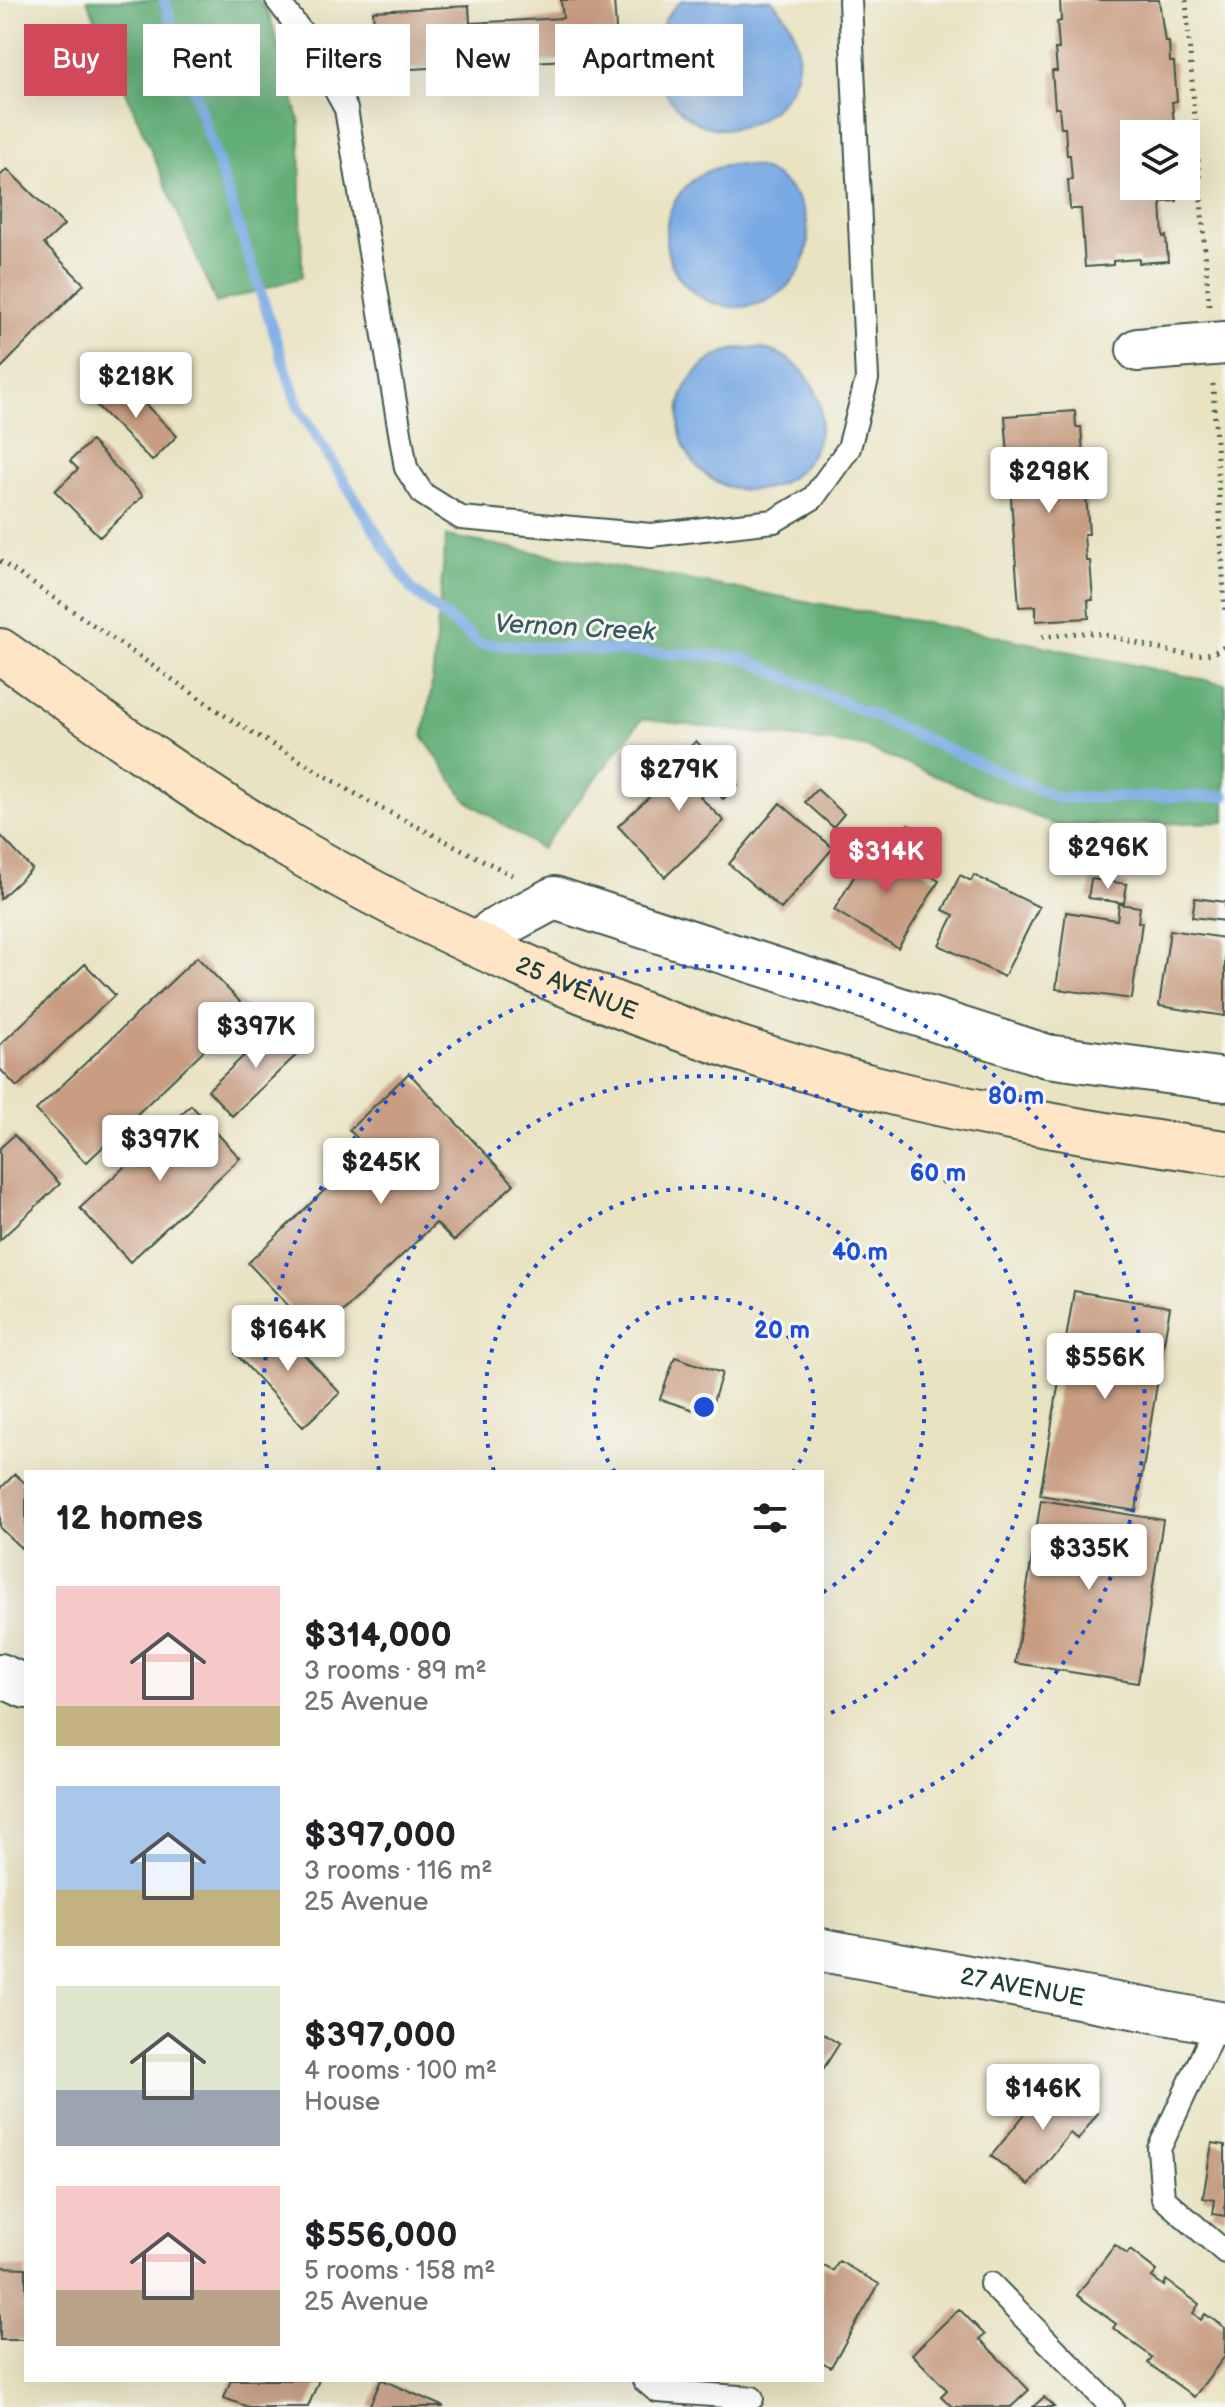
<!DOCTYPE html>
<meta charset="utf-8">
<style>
body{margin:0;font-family:"Balsamiq Sans",sans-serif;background:#f6f6f6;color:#202124;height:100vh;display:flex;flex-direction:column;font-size:30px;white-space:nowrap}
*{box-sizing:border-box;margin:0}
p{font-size:26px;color:#757577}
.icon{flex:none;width:44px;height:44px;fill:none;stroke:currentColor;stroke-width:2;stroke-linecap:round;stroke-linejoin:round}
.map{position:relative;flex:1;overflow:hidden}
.drawer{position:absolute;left:24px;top:1470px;width:800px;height:912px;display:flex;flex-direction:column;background:#fff;border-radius:0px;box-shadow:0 8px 32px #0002}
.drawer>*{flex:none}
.top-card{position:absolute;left:24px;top:24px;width:800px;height:72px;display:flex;gap:16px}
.tools{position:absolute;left:1120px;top:120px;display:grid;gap:16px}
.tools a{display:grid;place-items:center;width:80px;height:80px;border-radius:0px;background:#fff;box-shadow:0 8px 32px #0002;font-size:40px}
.price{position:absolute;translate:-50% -68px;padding:0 18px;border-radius:8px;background:#fff;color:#222;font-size:26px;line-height:52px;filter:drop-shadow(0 2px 4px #0008)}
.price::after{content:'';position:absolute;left:50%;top:48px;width:24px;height:18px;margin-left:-12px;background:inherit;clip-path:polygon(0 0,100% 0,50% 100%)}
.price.active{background:#d1495b;color:#fff}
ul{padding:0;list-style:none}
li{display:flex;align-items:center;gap:24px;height:200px;padding:0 32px}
li span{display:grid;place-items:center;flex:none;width:224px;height:160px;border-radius:0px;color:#555}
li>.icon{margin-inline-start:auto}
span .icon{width:96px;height:96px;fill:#fffc;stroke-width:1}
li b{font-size:34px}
h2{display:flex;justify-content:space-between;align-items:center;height:96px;padding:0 32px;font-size:34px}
.tag{padding:0 28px;border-radius:0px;background:#fff;box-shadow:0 8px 32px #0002;font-size:28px;line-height:72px}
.tag.active{background:#d1495b;color:#fff}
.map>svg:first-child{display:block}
</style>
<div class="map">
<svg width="1225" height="2407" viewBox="0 0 1225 2407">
<rect width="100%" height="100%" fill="#f6f6f2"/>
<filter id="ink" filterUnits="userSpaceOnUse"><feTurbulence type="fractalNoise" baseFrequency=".0125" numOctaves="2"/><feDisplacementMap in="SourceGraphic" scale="16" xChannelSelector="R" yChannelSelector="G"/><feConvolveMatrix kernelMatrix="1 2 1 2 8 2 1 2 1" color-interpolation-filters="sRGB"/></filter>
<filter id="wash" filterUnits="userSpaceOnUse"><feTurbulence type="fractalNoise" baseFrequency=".006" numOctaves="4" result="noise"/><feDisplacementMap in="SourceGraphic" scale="32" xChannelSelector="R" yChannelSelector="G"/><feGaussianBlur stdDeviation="1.8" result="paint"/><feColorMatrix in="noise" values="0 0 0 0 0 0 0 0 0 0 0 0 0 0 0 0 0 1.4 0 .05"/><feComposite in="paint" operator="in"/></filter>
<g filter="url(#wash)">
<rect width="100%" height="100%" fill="#e9e3c2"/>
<!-- forest -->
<path fill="#62ae77" stroke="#407656" stroke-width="2" d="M87,0H259L270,17L300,123L302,277L216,303Z
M446,536L986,634L1225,684V822L1059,826L862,746L642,719L541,849L466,800L423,737L431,692Z"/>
<!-- water -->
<path fill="#7aaae4" stroke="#4c748c" stroke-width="2" d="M683,0H771C850,73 739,174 677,107C666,95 657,81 656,64C654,39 662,15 683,0Z
M666 236a71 71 0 1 1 142 0a71 71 0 1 1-142 0Z
M679 419a71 71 0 1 1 142 0a71 71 0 1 1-142 0Z"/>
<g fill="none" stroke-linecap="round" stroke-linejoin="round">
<!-- stream -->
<path stroke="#7aaae4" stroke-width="11" d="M164,0L298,406L411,589L480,644L741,657L1058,798L1225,796"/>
</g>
<g id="blocks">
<!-- building -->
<path fill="#c89d82" d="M561,0H614L618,57L377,71L373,11L469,6L470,23L563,18Z
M1060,0H1159L1165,42H1169L1170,62H1174L1177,101L1172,102L1174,123H1171V134H1134V186H1176L1177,201L1161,202L1163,237L1166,236L1168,261L1139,263V259L1113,261V265L1085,267L1081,209H1070L1068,180H1072L1070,155H1067L1065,128H1061L1059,108H1055L1052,71H1057L1055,49H1059L1057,22L1061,21Z
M7,169L64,225L44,244L84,284L0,369V176Z
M119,378L177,436L152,461L94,403Z
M1075,411L1076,427H1081L1084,466H1079L1081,495L1086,494L1089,534H1084L1086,561H1090L1093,600H1088L1089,618L1036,621V606L1019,607L1005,416Z
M91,441L143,496L100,537L55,491L78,469L70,461Z
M696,741L738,785L723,799L711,786L700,797L724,821L665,877L618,826L676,772L686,783L697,773L681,756Z
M817,789L844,814L833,827L805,802Z
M780,803L833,848L781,909L729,864Z
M908,824L938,842L928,859L899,840Z
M0,835L32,869L0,899Z
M875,842L939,881L898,948L834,910Z
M960,875L971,881L974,875L1039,907L1004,977L939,945L954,915L943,910Z
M1091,879L1127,884L1124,903L1088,898Z
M1195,898L1225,902V921L1192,917Z
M1119,904L1140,907L1138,922H1142L1132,999L1056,989L1066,912L1117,920Z
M1170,930L1225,938V1016L1159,1006Z
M197,957L247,1009L86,1163L36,1110Z
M85,964L115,995L17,1087L0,1069V1045Z
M273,1028L308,1044L232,1116L208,1090Z
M409,1073L514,1184L454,1241L436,1223L317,1336L248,1263L368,1149L349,1130Z
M191,1105L240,1158L130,1262L80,1208Z
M14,1135L60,1184L0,1240V1148Z
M1074,1291L1170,1307L1136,1511L1040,1495Z
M272,1320L340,1393L303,1427L235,1353Z
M675,1357L722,1373L709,1415L660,1399Z
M15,1474L26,1484V1543L21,1548L0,1528V1489Z
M1041,1500L1163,1520L1138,1683L1015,1663Z
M822,2033L839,2044L822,2071Z
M1053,2079L1097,2114L1078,2140L1070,2133L1029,2185L991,2156Z
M1212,2143L1225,2145V2216L1213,2214L1215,2200L1203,2198Z
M1115,2245L1127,2254L1130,2250L1157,2271L1152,2277L1164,2286L1166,2280L1199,2304L1193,2313L1201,2320L1205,2314L1225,2328V2356L1194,2397L1148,2363L1152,2357L1113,2328L1116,2324L1077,2295Z
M839,2261L879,2284L831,2367L822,2362V2265L833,2271Z
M0,2267L26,2268V2340H0Z
M959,2309L985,2335L980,2339L1029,2390L1011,2407H952L941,2396L947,2390L912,2354Z
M231,2380H319L308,2407H248L224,2398Z
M381,2380H383L444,2407H369Z
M1044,2397L1054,2407H1033Z"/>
</g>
</g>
<g filter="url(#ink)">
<use href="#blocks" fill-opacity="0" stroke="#3d5649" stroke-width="2"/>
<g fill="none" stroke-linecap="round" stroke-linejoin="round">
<defs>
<path id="service" d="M277,0L309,42L346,109L406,468L423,494L461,518L651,535L774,521L813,498L849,448L867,379L850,0
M1218,2022L1159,2149L1163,2198L1225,2252
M991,2284L1112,2407
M644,2380L657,2391L752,2398"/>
<g id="minor">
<path d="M1138,350L1225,343"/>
<path d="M492,931L554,898L1047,1056L1225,1080"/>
<path d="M0,1675L26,1687"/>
<path id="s1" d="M822,1950L1225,2024"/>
</g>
<g id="secondary">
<path id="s2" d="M0,651C92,716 182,782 279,840C472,954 688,1044 907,1096C1012,1121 1118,1138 1225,1153"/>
</g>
</defs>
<!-- service casing -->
<use href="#service" stroke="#3d5649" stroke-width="26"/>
<!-- minor casing -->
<use href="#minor" stroke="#3d5649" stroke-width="46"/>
<!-- secondary casing -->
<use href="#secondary" stroke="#3d5649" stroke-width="48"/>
<!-- path -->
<path stroke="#3d5649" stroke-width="5" stroke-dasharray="2 6" stroke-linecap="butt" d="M1186,0L1209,306
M1213,384L1225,613
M0,561L233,721L371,803L512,875
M1042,637C1058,636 1076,632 1092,633C1127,636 1199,670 1225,646"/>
<!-- service -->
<use href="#service" stroke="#fff" stroke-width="22"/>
<!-- minor -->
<use href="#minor" stroke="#fff" stroke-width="42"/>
<!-- secondary -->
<use href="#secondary" stroke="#fee5c5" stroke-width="44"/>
</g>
</g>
<!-- distance rings -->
<g fill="none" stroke="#1d4ed8" stroke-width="4" stroke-dasharray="4 8">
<path d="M615 1472A110 110 0 1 1 793 1472"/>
<path d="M494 1471A220 220 0 1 1 822 1593"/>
<path d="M379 1470A331 331 0 1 1 823 1716"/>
<path d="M267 1468A441 441 0 1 1 826 1831"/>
</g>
<g text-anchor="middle" stroke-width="6" stroke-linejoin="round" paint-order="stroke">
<!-- street labels -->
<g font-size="24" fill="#1f3d34" stroke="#f6f6f2">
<text dy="8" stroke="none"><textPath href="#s2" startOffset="670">25 AVENUE</textPath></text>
<text dy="8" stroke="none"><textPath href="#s1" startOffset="204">27 AVENUE</textPath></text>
</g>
<!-- water labels -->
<g font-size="26" font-style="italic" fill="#365860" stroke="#f6f6f2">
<text transform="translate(575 627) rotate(3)" y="9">Vernon Creek</text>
</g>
</g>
<circle cx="704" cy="1407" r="12" fill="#1d4ed8" stroke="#f6f6f2" stroke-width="4"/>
<g font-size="24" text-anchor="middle" font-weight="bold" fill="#1d4ed8" stroke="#f6f6f2" stroke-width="6" stroke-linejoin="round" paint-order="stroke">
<text x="1016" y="1104">80 m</text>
<text x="938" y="1181">60 m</text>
<text x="860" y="1260">40 m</text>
<text x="782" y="1338">20 m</text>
</g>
</svg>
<div class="tools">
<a><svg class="icon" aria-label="layers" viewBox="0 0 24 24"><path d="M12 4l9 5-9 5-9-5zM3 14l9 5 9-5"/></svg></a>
</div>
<b class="price" style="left:136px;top:420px">$218K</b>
<b class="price" style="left:1049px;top:515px">$298K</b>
<b class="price" style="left:679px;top:813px">$279K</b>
<b class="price" style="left:1108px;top:891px">$296K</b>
<b class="price active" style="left:886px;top:895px">$314K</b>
<b class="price" style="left:256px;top:1070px">$397K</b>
<b class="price" style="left:160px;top:1183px">$397K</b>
<b class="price" style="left:381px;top:1206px">$245K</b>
<b class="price" style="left:288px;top:1373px">$164K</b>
<b class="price" style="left:1105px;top:1401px">$556K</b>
<b class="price" style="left:1089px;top:1592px">$335K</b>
<b class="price" style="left:1043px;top:2132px">$146K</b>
<div class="top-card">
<a class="tag active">Buy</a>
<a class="tag">Rent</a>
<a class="tag">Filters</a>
<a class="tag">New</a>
<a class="tag">Apartment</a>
</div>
<section class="drawer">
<h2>12 homes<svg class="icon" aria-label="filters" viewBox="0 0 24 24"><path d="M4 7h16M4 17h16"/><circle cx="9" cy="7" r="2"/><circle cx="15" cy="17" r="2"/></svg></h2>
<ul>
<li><span style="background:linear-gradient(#f6c9c9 75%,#c2b280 0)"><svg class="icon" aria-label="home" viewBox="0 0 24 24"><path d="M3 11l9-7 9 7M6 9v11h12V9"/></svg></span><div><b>$314,000</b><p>3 rooms · 89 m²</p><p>25 Avenue</p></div></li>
<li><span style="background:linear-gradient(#a9c7e8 65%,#c2b280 0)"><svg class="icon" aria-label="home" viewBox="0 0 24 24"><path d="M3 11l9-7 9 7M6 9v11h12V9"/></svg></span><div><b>$397,000</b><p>3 rooms · 116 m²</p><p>25 Avenue</p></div></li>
<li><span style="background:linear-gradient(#dfe7d0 65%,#9aa5b1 0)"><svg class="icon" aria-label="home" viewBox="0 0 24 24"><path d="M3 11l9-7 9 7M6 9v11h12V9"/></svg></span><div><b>$397,000</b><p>4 rooms · 100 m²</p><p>House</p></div></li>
<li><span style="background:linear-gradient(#f6c9c9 65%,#b9a48a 0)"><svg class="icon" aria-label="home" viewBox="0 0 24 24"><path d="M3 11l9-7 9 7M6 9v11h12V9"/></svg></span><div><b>$556,000</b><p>5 rooms · 158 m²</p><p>25 Avenue</p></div></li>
</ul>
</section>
</div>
